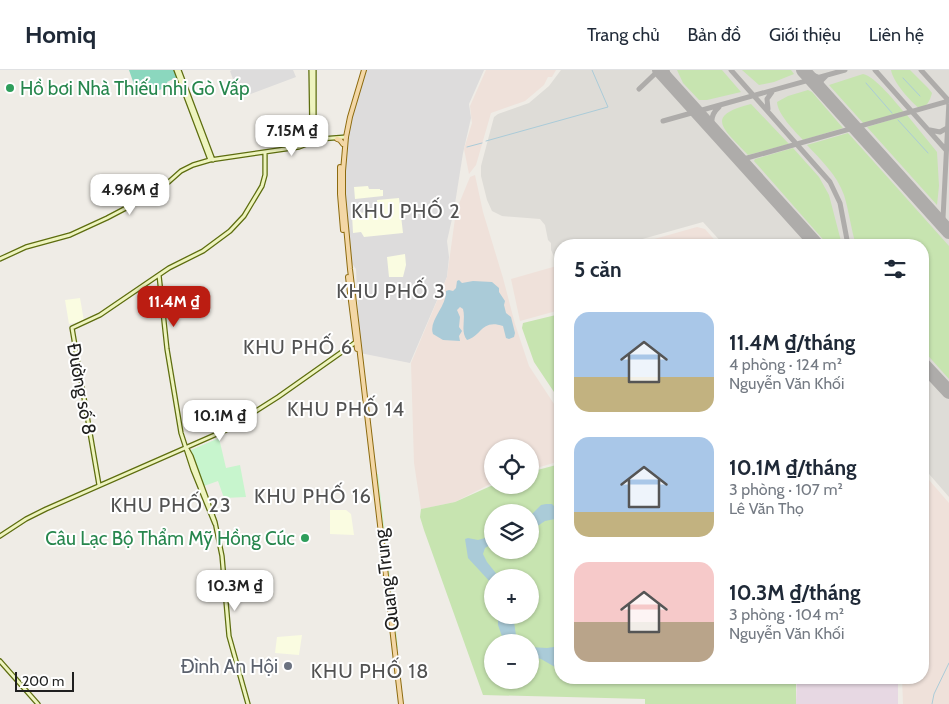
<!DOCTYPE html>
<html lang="vi">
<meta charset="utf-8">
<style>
body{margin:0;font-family:Cabin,sans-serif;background:#f2f2f3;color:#1f2937;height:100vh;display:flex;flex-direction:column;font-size:19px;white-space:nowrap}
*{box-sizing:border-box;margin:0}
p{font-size:16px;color:#747a83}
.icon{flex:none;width:28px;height:28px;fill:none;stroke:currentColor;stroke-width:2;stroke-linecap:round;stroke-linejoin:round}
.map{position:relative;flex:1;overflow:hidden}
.details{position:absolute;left:554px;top:169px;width:375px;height:445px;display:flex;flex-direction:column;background:#fff;border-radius:20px;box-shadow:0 1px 4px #0004}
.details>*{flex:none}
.tools{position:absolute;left:484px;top:369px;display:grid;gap:10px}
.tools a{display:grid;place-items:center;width:55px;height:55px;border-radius:50%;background:#fff;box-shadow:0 1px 4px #0004;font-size:25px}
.scale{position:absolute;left:15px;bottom:12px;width:59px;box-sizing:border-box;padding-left:5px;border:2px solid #1f1f1f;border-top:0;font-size:14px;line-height:18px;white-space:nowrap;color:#1f1f1f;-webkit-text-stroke:4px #fff;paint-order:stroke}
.price{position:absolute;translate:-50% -42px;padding:0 11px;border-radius:10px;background:#fff;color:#222;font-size:16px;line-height:32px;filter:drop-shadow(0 1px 2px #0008)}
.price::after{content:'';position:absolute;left:50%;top:30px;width:15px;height:11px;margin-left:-8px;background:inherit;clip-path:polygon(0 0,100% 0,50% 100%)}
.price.selected{background:#bb1d12;color:#fff}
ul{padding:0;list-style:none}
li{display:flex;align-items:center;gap:15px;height:125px;padding:0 20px}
li span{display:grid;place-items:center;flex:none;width:140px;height:100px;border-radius:15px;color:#555}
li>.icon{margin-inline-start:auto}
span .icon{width:60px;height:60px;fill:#fffc;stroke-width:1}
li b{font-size:21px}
h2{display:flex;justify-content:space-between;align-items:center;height:60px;padding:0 20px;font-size:21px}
header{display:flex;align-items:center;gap:30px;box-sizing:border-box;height:70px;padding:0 25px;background:#fff;border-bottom:1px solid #e0e1e3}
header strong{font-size:24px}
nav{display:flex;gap:28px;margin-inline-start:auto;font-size:18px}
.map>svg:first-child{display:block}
</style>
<header>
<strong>Homiq</strong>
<nav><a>Trang chủ</a><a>Bản đồ</a><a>Giới thiệu</a><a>Liên hệ</a></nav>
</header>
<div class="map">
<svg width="949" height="634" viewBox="0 0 949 634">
<rect width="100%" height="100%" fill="#efece6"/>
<!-- residential -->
<path fill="#dddcdc" d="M232,0H293L296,7L240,28L230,1Z
M366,0H484L469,34L471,48L463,83L454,140L447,171L449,187L447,207L410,293L360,283L356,199L349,189L343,97L350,47Z"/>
<!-- industrial -->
<path fill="#e7d8e3" d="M797,608H898V634H796Z"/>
<!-- education -->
<path fill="#fafce1" d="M368,116L369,119H380V120H383V126L355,129L354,117Z
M399,128L403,163L364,167L361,162L353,163L352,145L359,143L378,141L377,130Z
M405,184L406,195L403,207H389L387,187Z
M80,228L84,251L69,254L65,230Z
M330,440H346L351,444L354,465L330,464Z
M302,565L299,585L275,583L277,567Z"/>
<!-- military -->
<path fill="#efe1da" d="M486,0H556L552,7H548L544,15L525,31L491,43L476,95L469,104L464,79L472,53L470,36Z
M475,105L483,142L503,208L515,254L529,296L560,343V391L530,400V378H492V413L455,432L421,439L414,393L411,293L447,207L456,141L470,107Z
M697,157L705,159L719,175H633Z
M560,195V240L520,251L511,209Z
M923,403L949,433V634H903L902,608H922Z"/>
<!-- airport -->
<path fill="#dedcd7" d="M561,0H949V427L923,397L922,175H724L703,152L621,175H560V192L557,193L551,180V173L548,170L545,155L540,149L502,146L492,141L487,130L481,106V96L494,47L498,44L529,33L549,16Z"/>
<!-- grass -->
<path fill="#c7e4b0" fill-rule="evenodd" d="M677,0H722L741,22L707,30H699L683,13Z
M742,0H791L794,4L774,12L759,15Z
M891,0H910L928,18L932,23C930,31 927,36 920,39C910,31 893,12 891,0Z
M863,4C876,7 895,32 904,42L864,54L829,15Z
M808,20L812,22L843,58L803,70C794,60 778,45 777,32L788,26Z
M751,34L789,74L748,85C724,59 703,46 751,34Z
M907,45L937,82L939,116L937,135L867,57Z
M848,63L949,176V309L923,280L922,175H856C851,159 849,141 844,125C837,105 821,90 807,75Z
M793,78L819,107L829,125L842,175H828L754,91L755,89Z
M560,244V331L534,292L522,258L523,253Z
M560,394V608H796V634H645V629L483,625L424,460L420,447L421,439L455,432L493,415H530V402ZM492,442H530V480H492ZM492,508H530V545H492ZM492,572H530V610H492Z"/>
<!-- park -->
<path fill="#c7f5cd" d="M219,368L226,398L240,395L246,427L224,428L218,411L204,416L191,380Z
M375,404H378L398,578L396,579Z"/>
<!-- pitch -->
<path fill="#8bd7be" d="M129,0H174L177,7L167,12L169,17L159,20L157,18L138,26Z"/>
<!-- water -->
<path fill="#aacbd8" d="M459,210L462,213L473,211L492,212L499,218V222L505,231L504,235L506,243L511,247L515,263L514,267L509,269L506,268L503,256C481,249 482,266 467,270C460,261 466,250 463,239L460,237L457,240L460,247L459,257L462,261L459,266L460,271L443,270L433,264C428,251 447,236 446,221L449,220L453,221L456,218L457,211Z
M546,434H552L555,437L560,436V448L545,451L530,461V446L541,435Z
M492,466V474L485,478L483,484L487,492L499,507L492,508V514L468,488L465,469L468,468L478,470Z
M498,545H513L517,572H504L498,555Z
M560,576V597H555L541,589L530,586V577L547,578Z"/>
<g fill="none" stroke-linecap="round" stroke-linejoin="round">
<!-- stream -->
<path stroke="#aacbd8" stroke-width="1" d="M903,8L920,26
M866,13L892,43
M898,50L928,83
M486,71L608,37L592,0
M467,77L482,73
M932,634L934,624L949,593"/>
<!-- taxiway -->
<path stroke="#aeacaa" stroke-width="5" d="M667,0L670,11
M731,0L830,112L840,133L848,175
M875,0L946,80
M921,0L949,31
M805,2L818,7
M639,19L659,0
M821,20V11L826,6
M768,39L767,29L772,22
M663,51L845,0
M930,60L940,62L949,57
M714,61C710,52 711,44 719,37
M740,90L949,31L943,148L944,157"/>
<!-- runway -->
<path stroke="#aeacaa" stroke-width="14" d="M659,0L817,175
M803,0L949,162
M922,293L949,322"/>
<defs>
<path id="secondary" d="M176,0L210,90
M179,0L213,90
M311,0L312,65L315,71
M314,0V68
M0,189L26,177L70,165L107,148L147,127L163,117L181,101L193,95L210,90L299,77L320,69L346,67
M159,205L167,279L181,363L193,400L215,454
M186,377L191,386L215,452L222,486L229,566L248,634
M99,415L72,258L100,245L169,198L203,181L230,161L244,146L262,116L265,105V83
M0,466L26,449L46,439L226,360L278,327L356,272
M0,591L38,634"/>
<path id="primary" d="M364,0L350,47L346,67L343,101V124L350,199L401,634
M337,69L340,70L343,74
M340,97V124L343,160
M348,207L357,279"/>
</defs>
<!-- secondary casing -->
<use href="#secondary" stroke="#5d6d0f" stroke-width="5.5"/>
<!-- primary casing -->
<use href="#primary" stroke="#8c6a0e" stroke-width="6"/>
<!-- secondary -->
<use href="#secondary" stroke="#eef4bf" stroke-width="3"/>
<!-- primary -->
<use href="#primary" stroke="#f3d7a6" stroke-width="4"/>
</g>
<!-- markers -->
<g fill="#2e9e5b" stroke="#fff" stroke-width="2">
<circle cx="10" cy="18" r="5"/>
<circle cx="305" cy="468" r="5"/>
</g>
<circle fill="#6b7280" stroke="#fff" stroke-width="2" cx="288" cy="596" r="5"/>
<g text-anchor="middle" stroke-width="4" stroke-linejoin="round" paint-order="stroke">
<!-- leisure labels -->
<g font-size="19" fill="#27864d" stroke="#fff" text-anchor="start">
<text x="20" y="25">Hồ bơi Nhà Thiếu nhi Gò Vấp</text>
<text x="295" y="475" text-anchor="end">Câu Lạc Bộ Thẩm Mỹ Hồng Cúc</text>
</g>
<!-- street labels -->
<g font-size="19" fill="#1f1f1f" stroke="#fff">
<text transform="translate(82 319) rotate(80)" y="7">Đường số 8</text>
<text transform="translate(386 510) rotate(-97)" y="7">Quang Trung</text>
</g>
<!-- worship labels -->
<g font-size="19" fill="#5b616d" stroke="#fff" text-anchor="end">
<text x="278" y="603">Đình An Hội</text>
</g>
<!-- neighbourhood labels -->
<g font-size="20" letter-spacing="1" fill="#525252" stroke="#fff">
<text x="406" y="148">KHU PHỐ 2</text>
<text x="391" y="228">KHU PHỐ 3</text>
<text x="298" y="284">KHU PHỐ 6</text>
<text x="346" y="346">KHU PHỐ 14</text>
<text x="313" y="433">KHU PHỐ 16</text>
<text x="171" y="442">KHU PHỐ 23</text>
<text x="370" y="608">KHU PHỐ 18</text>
</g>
</g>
</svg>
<div class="tools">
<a><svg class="icon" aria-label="locate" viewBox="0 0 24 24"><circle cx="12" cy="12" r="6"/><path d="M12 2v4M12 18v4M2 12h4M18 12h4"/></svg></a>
<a><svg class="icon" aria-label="layers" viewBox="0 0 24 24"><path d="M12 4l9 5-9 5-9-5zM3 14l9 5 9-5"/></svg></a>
<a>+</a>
<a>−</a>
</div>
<div class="scale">200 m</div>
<b class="price" style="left:292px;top:87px">7.15M ₫</b>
<b class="price" style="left:130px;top:146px">4.96M ₫</b>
<b class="price selected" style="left:174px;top:258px">11.4M ₫</b>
<b class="price" style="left:220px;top:372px">10.1M ₫</b>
<b class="price" style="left:235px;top:542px">10.3M ₫</b>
<section class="details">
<h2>5 căn<svg class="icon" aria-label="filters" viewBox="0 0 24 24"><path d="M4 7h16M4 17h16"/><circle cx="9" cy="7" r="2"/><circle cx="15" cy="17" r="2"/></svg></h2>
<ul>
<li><span style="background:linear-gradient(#a9c7e8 65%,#c2b280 0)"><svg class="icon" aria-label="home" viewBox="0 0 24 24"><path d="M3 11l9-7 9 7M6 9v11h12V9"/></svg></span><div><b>11.4M ₫/tháng</b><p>4 phòng · 124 m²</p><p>Nguyễn Văn Khối</p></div></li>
<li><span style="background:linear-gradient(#a9c7e8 75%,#c2b280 0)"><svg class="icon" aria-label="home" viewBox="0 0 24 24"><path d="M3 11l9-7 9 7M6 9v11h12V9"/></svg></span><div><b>10.1M ₫/tháng</b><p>3 phòng · 107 m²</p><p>Lê Văn Thọ</p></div></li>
<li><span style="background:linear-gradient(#f6c9c9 60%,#b9a48a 0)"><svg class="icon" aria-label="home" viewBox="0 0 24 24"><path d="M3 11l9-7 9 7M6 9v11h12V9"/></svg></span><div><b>10.3M ₫/tháng</b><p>3 phòng · 104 m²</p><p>Nguyễn Văn Khối</p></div></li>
</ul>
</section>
</div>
